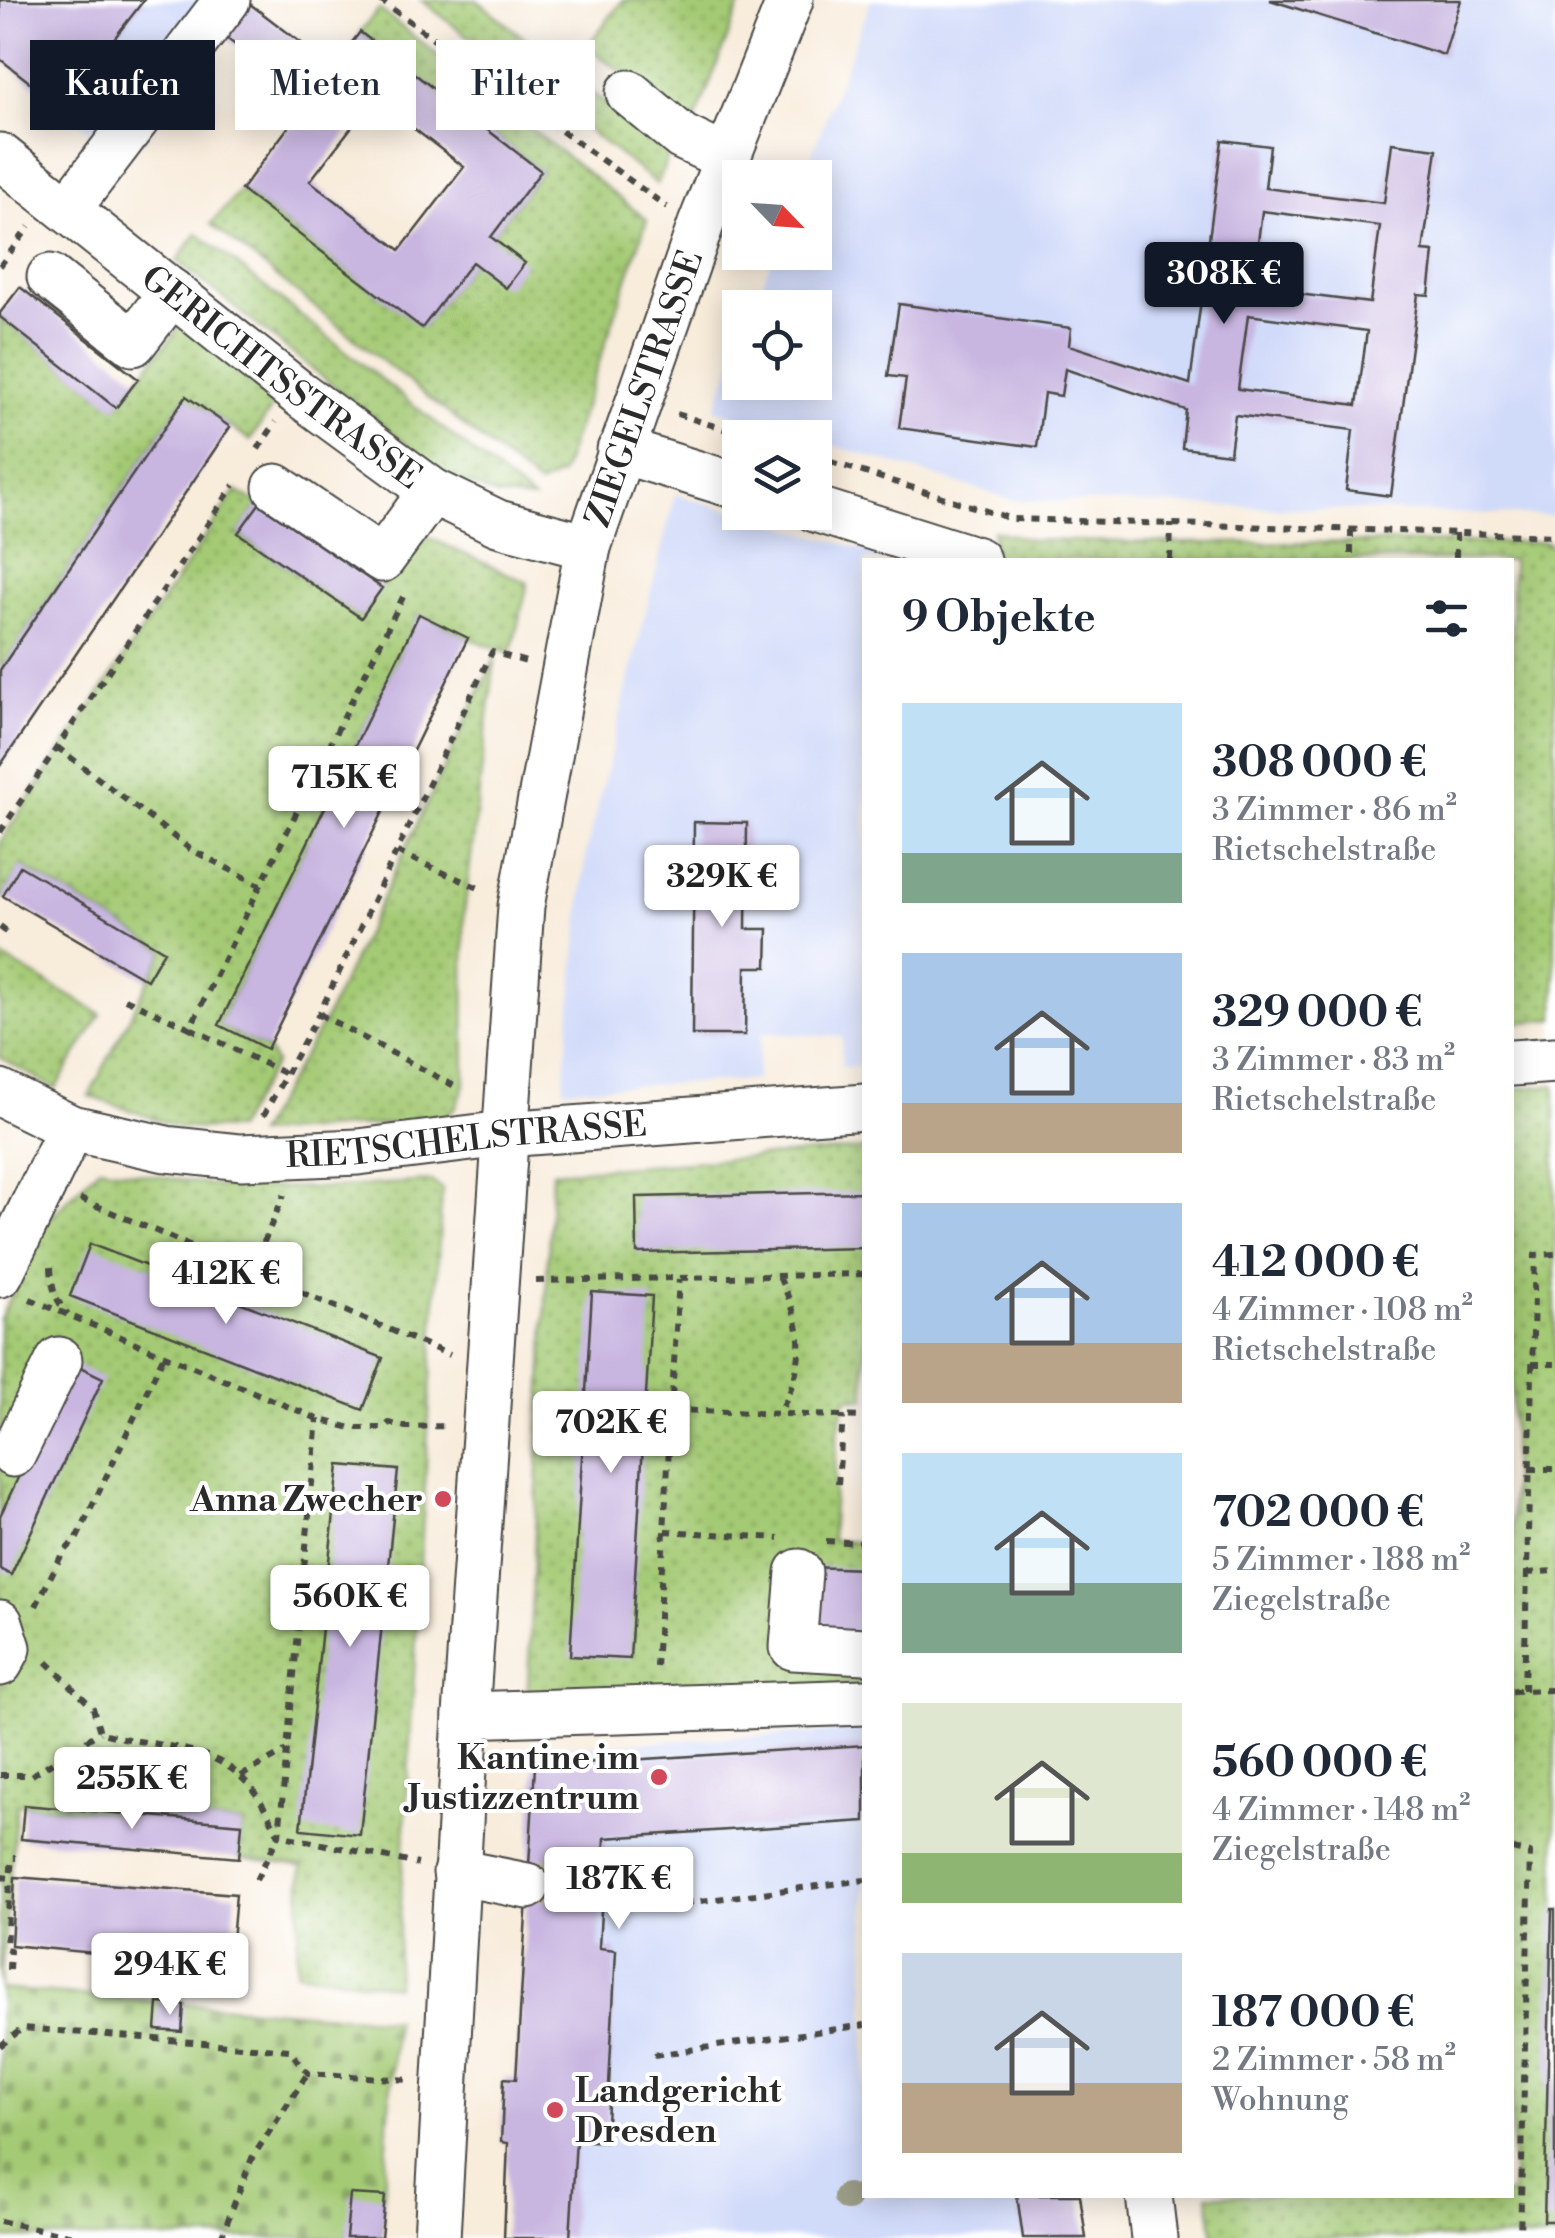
<!DOCTYPE html>
<html lang="de">
<meta charset="utf-8">
<style>
body{margin:0;font-family:"Libre Bodoni",serif;background:#f2f2f3;color:#1f2937;height:100vh;display:flex;flex-direction:column;font-size:38px;white-space:nowrap}
*{box-sizing:border-box;margin:0}
p{font-size:32px;color:#747a83}
.icon{flex:none;width:55px;height:55px;fill:none;stroke:currentColor;stroke-width:2;stroke-linecap:round;stroke-linejoin:round}
.map{position:relative;flex:1;overflow:hidden}
.details{position:absolute;left:862px;top:558px;width:652px;height:1640px;display:flex;flex-direction:column;background:#fff;border-radius:0px;box-shadow:0 5px 25px #0003}
.details>*{flex:none}
.hud{position:absolute;left:30px;top:40px;width:682px;height:90px;display:flex;gap:20px}
.needle{width:65px;rotate:115deg}
.tools{position:absolute;left:722px;top:160px;display:grid;gap:20px}
.tools a{display:grid;place-items:center;width:110px;height:110px;border-radius:0px;background:#fff;box-shadow:0 5px 25px #0003;font-size:50px}
.price{position:absolute;translate:-50% -85px;padding:0 22px;border-radius:10px;background:#fff;color:#222;font-size:32px;line-height:65px;filter:drop-shadow(0 2px 5px #0008)}
.price::after{content:'';position:absolute;left:50%;top:60px;width:30px;height:22px;margin-left:-15px;background:inherit;clip-path:polygon(0 0,100% 0,50% 100%)}
.price.selected{background:#111827;color:#fff}
ul{padding:0;list-style:none}
li{display:flex;align-items:center;gap:30px;height:250px;padding:0 40px}
li span{display:grid;place-items:center;flex:none;width:280px;height:200px;border-radius:0px;color:#555}
li>.icon{margin-inline-start:auto}
span .icon{width:120px;height:120px;fill:#fffc;stroke-width:1}
li b{font-size:42px}
h2{display:flex;justify-content:space-between;align-items:center;height:120px;padding:0 40px;font-size:42px}
.chip{padding:0 35px;border-radius:0px;background:#fff;box-shadow:0 5px 25px #0003;font-size:35px;line-height:90px}
.chip.selected{background:#111827;color:#fff}
.map>svg:first-child{display:block}
</style>
<div class="map">
<svg width="1555" height="2238" viewBox="0 0 1555 2238">
<defs>
<pattern id="green-dots" width="8" height="8" patternUnits="userSpaceOnUse" patternTransform="scale(2.5)"><rect width="8" height="8" fill="#a4ca74"/><path d="M2 2h.1M6 6h.1" fill="none" stroke="#86a45f" stroke-width="1.8" stroke-linecap="round"/></pattern>
<pattern id="cemetery-stones" width="16" height="16" patternUnits="userSpaceOnUse" patternTransform="scale(2.5)"><rect width="16" height="16" fill="#a4ca74"/><path d="M2 7V4a2 2 0 0 1 4 0v3zM10 15v-3a2 2 0 0 1 4 0v3z" fill="#86a45f"/></pattern>
</defs>
<rect width="100%" height="100%" fill="#fff"/>
<filter id="ink" filterUnits="userSpaceOnUse"><feTurbulence type="fractalNoise" baseFrequency=".01" numOctaves="2"/><feDisplacementMap in="SourceGraphic" scale="20" xChannelSelector="R" yChannelSelector="G"/><feConvolveMatrix kernelMatrix="1 2 1 2 8 2 1 2 1" color-interpolation-filters="sRGB"/></filter>
<filter id="wash" filterUnits="userSpaceOnUse"><feTurbulence type="fractalNoise" baseFrequency=".0048" numOctaves="4" result="noise"/><feDisplacementMap in="SourceGraphic" scale="40" xChannelSelector="R" yChannelSelector="G"/><feGaussianBlur stdDeviation="2.25" result="paint"/><feColorMatrix in="noise" values="0 0 0 0 0 0 0 0 0 0 0 0 0 0 0 0 0 1.4 0 .05"/><feComposite in="paint" operator="in"/></filter>
<g filter="url(#wash)">
<rect width="100%" height="100%" fill="#f8ecdb"/>
<!-- built -->
<path fill="#d0daf9" d="M0,0H253L126,162L61,107Z
M871,0H1555V516L1012,500L715,409L740,343V382H815V308L753,307L774,253L815,252V178L803,177Z
M675,494L897,560H865V1067H841L842,1037L762,1033L756,1080L563,1089L586,852Z
M865,1730V2195H1081L1087,2238H507L536,1748Z"/>
<!-- green -->
<path fill="url(#green-dots)" stroke="#687a50" stroke-width="2.5" d="M421,0H477L669,155L657,184Z
M623,0H742L693,127L587,46Z
M379,9L647,220L561,475L538,485L211,224L241,190L422,327L541,171L360,32Z
M197,233L533,500L497,496L444,474L177,261Z
M0,317L116,407L185,320L280,396L250,440L185,397L0,670Z
M236,491L259,504L238,534L361,617L417,532L528,583L511,653L468,638L419,615L219,1025L267,1049L275,1063L236,1129L181,1128L89,1096L164,951L21,866L0,901V842Z
M993,530L1032,540L1170,543L1547,542L1555,550V1019L1513,1023L1512,560H993Z
M495,659L464,914L465,1085L456,1107L440,1120L257,1134L324,1021Z
M0,956L101,1014L55,1089L0,1057Z
M1555,1085V2238H1214L1208,2195H1512V1089Z
M865,1149V1399L846,1398L837,1436L831,1540L865,1543V1684L527,1702L552,1172Z
M99,1167L225,1187L326,1188L431,1181L442,1189L396,1986L296,1972L302,1866L239,1858L242,1824L17,1804L0,1989V1319L47,1221Z"/>
<!-- cemetery -->
<path fill="url(#cemetery-stones)" stroke="#687a50" stroke-width="2.5" d="M0,1989L395,2020L381,2238H0Z"/>
<g id="blocks">
<!-- building -->
<path fill="#c8b5e0" fill-rule="evenodd" d="M0,0H144L61,107L0,59Z
M1270,0H1461L1444,55Z
M250,4L333,67L360,32L541,171L491,237L525,263L506,288L472,262L422,328L241,190L308,101L225,37ZM374,98L464,167L400,250L310,181Z
M1222,140L1270,146L1265,188L1384,203L1392,143L1437,149L1423,251L1434,252L1429,295L1418,294L1391,496L1346,490L1353,430L1235,415L1230,454L1182,448L1186,410L1065,369L1061,396L1044,393L1037,447L899,428L906,378L888,376L899,304L1071,328L1069,345L1190,384ZM1262,211L1380,226L1370,303L1252,288ZM1248,315L1367,331L1357,405L1238,389Z
M20,287L138,379L116,408L0,317V313Z
M186,396L230,427L0,766V670Z
M259,504L382,588L361,618L238,533Z
M419,614L468,638L267,1049L219,1025Z
M694,822L747,823L746,929H768L767,967H746L745,1035H692Z
M20,866L164,951L147,980L3,896Z
M865,1192V1248L637,1253L636,1197Z
M90,1244L383,1358L363,1410L70,1296Z
M592,1292L652,1296L630,1659L570,1656Z
M72,1363L103,1378L11,1575L0,1569V1516Z
M339,1465L398,1470L360,1835L301,1829Z
M809,1567L865,1569V1638L804,1635Z
M865,1745V1821L605,1838L599,1948L616,1950L606,2142L576,2140L570,2238H504L508,2143L501,2142L504,2078L516,2079L535,1766Z
M24,1805L242,1824L239,1858L21,1839Z
M15,1877L236,1894L230,1966L11,1945Z
M1552,1909H1555V2221H1544Z
M158,2003L184,2005L182,2032L156,2030Z
M350,2194L385,2196L381,2238H346Z
M1017,2195H1080L1086,2238H1023Z"/>
</g>
</g>
<g filter="url(#ink)">
<use href="#blocks" fill-opacity="0" stroke="#4a4845" stroke-width="2.5"/>
<g fill="none" stroke-linecap="round" stroke-linejoin="round">
<!-- minor-tunnel -->
<path stroke="#cfc5b8" stroke-width="45" stroke-dasharray="45 22" stroke-linecap="butt" d="M527,1886L603,1879"/>
<defs>
<g id="minor">
<path d="M629,93L682,137L726,158"/>
<path id="s1" d="M0,156L297,392L432,491L498,523L588,547"/>
<path d="M68,209L227,0"/>
<path d="M50,277L133,343L172,292"/>
<path d="M620,450L740,487"/>
<path d="M276,487L382,559L432,491"/>
<path d="M815,509L977,560"/>
<path d="M1512,1063L1555,1060"/>
<path id="s2" d="M0,1093L71,1128L166,1149L241,1157L358,1152L504,1134L865,1107"/>
<path d="M0,1274L71,1128"/>
<path d="M13,1454L59,1360"/>
<path d="M799,1572L793,1647L865,1651"/>
<path d="M0,1623L8,1648L0,1663"/>
<path d="M466,1715L865,1702"/>
<path d="M456,1872L527,1886"/>
<path d="M603,1879L629,1875"/>
<path d="M1149,2195L1154,2238"/>
<path id="s3" d="M437,2238L466,1715L521,906L588,547L701,224L790,0"/>
</g>
</defs>
<!-- minor casing -->
<use href="#minor" stroke="#4a4845" stroke-width="49"/>
<!-- path -->
<path stroke="#4a4845" stroke-width="6" stroke-dasharray="8 8" stroke-linecap="butt" d="M380,0L667,207
M0,266L29,227
M677,414L752,438
M258,449L276,422
M815,457L1012,519L1555,536
M1351,530V560
M1456,533V560
M1170,560L1171,524
M57,747L190,849L260,885
M0,832L234,485
M397,852L483,890
M0,927L8,933
M125,999L190,1028L405,593
M319,1014L460,1089
M190,1028L286,1074
M263,1116L319,1014L492,652L526,662
M80,1199L450,1355
M51,1267C52,1287 54,1299 68,1314
M251,1272L284,1195
M779,1277C805,1329 807,1361 779,1414
M536,1281L865,1274
M30,1299L318,1419L351,1428H384L389,1423L406,1427L449,1426
M1532,1364H1555
M673,1410L865,1417
M1529,1469H1555
M838,1484L843,1416
M665,1531L779,1538
M826,1541L865,1543
M1527,1573L1555,1571
M36,1606L62,1554L77,1538L163,1357
M47,1662L93,1708L100,1732C144,1747 204,1742 240,1776C258,1792 268,1814 279,1835L418,1864
M656,1667L679,1279
M1512,1691L1555,1690
M1524,1691L1535,1255L1555,1254
M0,1775H32L100,1732
M241,1776L286,1751
M1512,1849L1530,1853L1520,2238
M0,1877L10,1878L12,1858H16
M256,1880L279,1835L318,1419
M653,1907L865,1880
M9,1970L10,1950L6,1949L10,1878
M0,2046L23,2028L289,2050L308,2073L408,2080
M654,2055L865,2025
M0,2221L83,2238
M221,2238L252,2158L308,2073"/>
<!-- minor -->
<use href="#minor" stroke="#fff" stroke-width="45"/>
</g>
<!-- trees -->
<circle fill="#9b9c86" cx="847" cy="2197" r="14"/>
</g>
<!-- markers -->
<g fill="#d1495b" stroke="#fff" stroke-width="4">
<circle cx="443" cy="1499" r="10"/>
<circle cx="659" cy="1777" r="10"/>
<circle cx="555" cy="2110" r="10"/>
</g>
<g text-anchor="middle" stroke-width="8" stroke-linejoin="round" paint-order="stroke">
<!-- street labels -->
<g font-size="35" fill="#2b2b2b" stroke="#fff">
<text dy="12" stroke="none"><textPath href="#s1" startOffset="358">GERICHTSSTRASSE</textPath></text>
<text dy="12" stroke="none"><textPath href="#s3" startOffset="1868">ZIEGELSTRASSE</textPath></text>
<text dy="12" stroke="none"><textPath href="#s2" startOffset="478">RIETSCHELSTRASSE</textPath></text>
</g>
<!-- poi labels -->
<g font-size="35" font-weight="bold" fill="#2b2b2b" stroke="#fff" text-anchor="end">
<text x="423" y="1511">Anna Zwecher</text>
<text x="639" y="1769">Kantine im<tspan x="639" dy="40">Justizzentrum</tspan></text>
<text x="575" y="2102" text-anchor="start">Landgericht<tspan x="575" dy="40">Dresden</tspan></text>
</g>
</g>
</svg>
<div class="tools">
<a><svg class="needle" viewBox="-14 -14 28 28"><path d="M0-13l5 13h-10z" fill="#e53935"/><path d="M0 13l5-13h-10z" fill="#747a83"/></svg></a>
<a><svg class="icon" aria-label="locate" viewBox="0 0 24 24"><circle cx="12" cy="12" r="6"/><path d="M12 2v4M12 18v4M2 12h4M18 12h4"/></svg></a>
<a><svg class="icon" aria-label="layers" viewBox="0 0 24 24"><path d="M12 4l9 5-9 5-9-5zM3 14l9 5 9-5"/></svg></a>
</div>
<b class="price selected" style="left:1224px;top:327px">308K €</b>
<b class="price" style="left:344px;top:831px">715K €</b>
<b class="price" style="left:722px;top:930px">329K €</b>
<b class="price" style="left:226px;top:1327px">412K €</b>
<b class="price" style="left:611px;top:1476px">702K €</b>
<b class="price" style="left:350px;top:1650px">560K €</b>
<b class="price" style="left:132px;top:1832px">255K €</b>
<b class="price" style="left:619px;top:1932px">187K €</b>
<b class="price" style="left:170px;top:2018px">294K €</b>
<div class="hud">
<a class="chip selected">Kaufen</a>
<a class="chip">Mieten</a>
<a class="chip">Filter</a>
</div>
<section class="details">
<h2>9 Objekte<svg class="icon" aria-label="filters" viewBox="0 0 24 24"><path d="M4 7h16M4 17h16"/><circle cx="9" cy="7" r="2"/><circle cx="15" cy="17" r="2"/></svg></h2>
<ul>
<li><span style="background:linear-gradient(#bfe0f5 75%,#7fa58c 0)"><svg class="icon" aria-label="home" viewBox="0 0 24 24"><path d="M3 11l9-7 9 7M6 9v11h12V9"/></svg></span><div><b>308 000 €</b><p>3 Zimmer · 86 m²</p><p>Rietschelstraße</p></div></li>
<li><span style="background:linear-gradient(#a9c7e8 75%,#b9a48a 0)"><svg class="icon" aria-label="home" viewBox="0 0 24 24"><path d="M3 11l9-7 9 7M6 9v11h12V9"/></svg></span><div><b>329 000 €</b><p>3 Zimmer · 83 m²</p><p>Rietschelstraße</p></div></li>
<li><span style="background:linear-gradient(#a9c7e8 70%,#b9a48a 0)"><svg class="icon" aria-label="home" viewBox="0 0 24 24"><path d="M3 11l9-7 9 7M6 9v11h12V9"/></svg></span><div><b>412 000 €</b><p>4 Zimmer · 108 m²</p><p>Rietschelstraße</p></div></li>
<li><span style="background:linear-gradient(#bfe0f5 65%,#7fa58c 0)"><svg class="icon" aria-label="home" viewBox="0 0 24 24"><path d="M3 11l9-7 9 7M6 9v11h12V9"/></svg></span><div><b>702 000 €</b><p>5 Zimmer · 188 m²</p><p>Ziegelstraße</p></div></li>
<li><span style="background:linear-gradient(#dfe7d0 75%,#8fb573 0)"><svg class="icon" aria-label="home" viewBox="0 0 24 24"><path d="M3 11l9-7 9 7M6 9v11h12V9"/></svg></span><div><b>560 000 €</b><p>4 Zimmer · 148 m²</p><p>Ziegelstraße</p></div></li>
<li><span style="background:linear-gradient(#c9d6e8 65%,#b9a48a 0)"><svg class="icon" aria-label="home" viewBox="0 0 24 24"><path d="M3 11l9-7 9 7M6 9v11h12V9"/></svg></span><div><b>187 000 €</b><p>2 Zimmer · 58 m²</p><p>Wohnung</p></div></li>
</ul>
</section>
</div>
